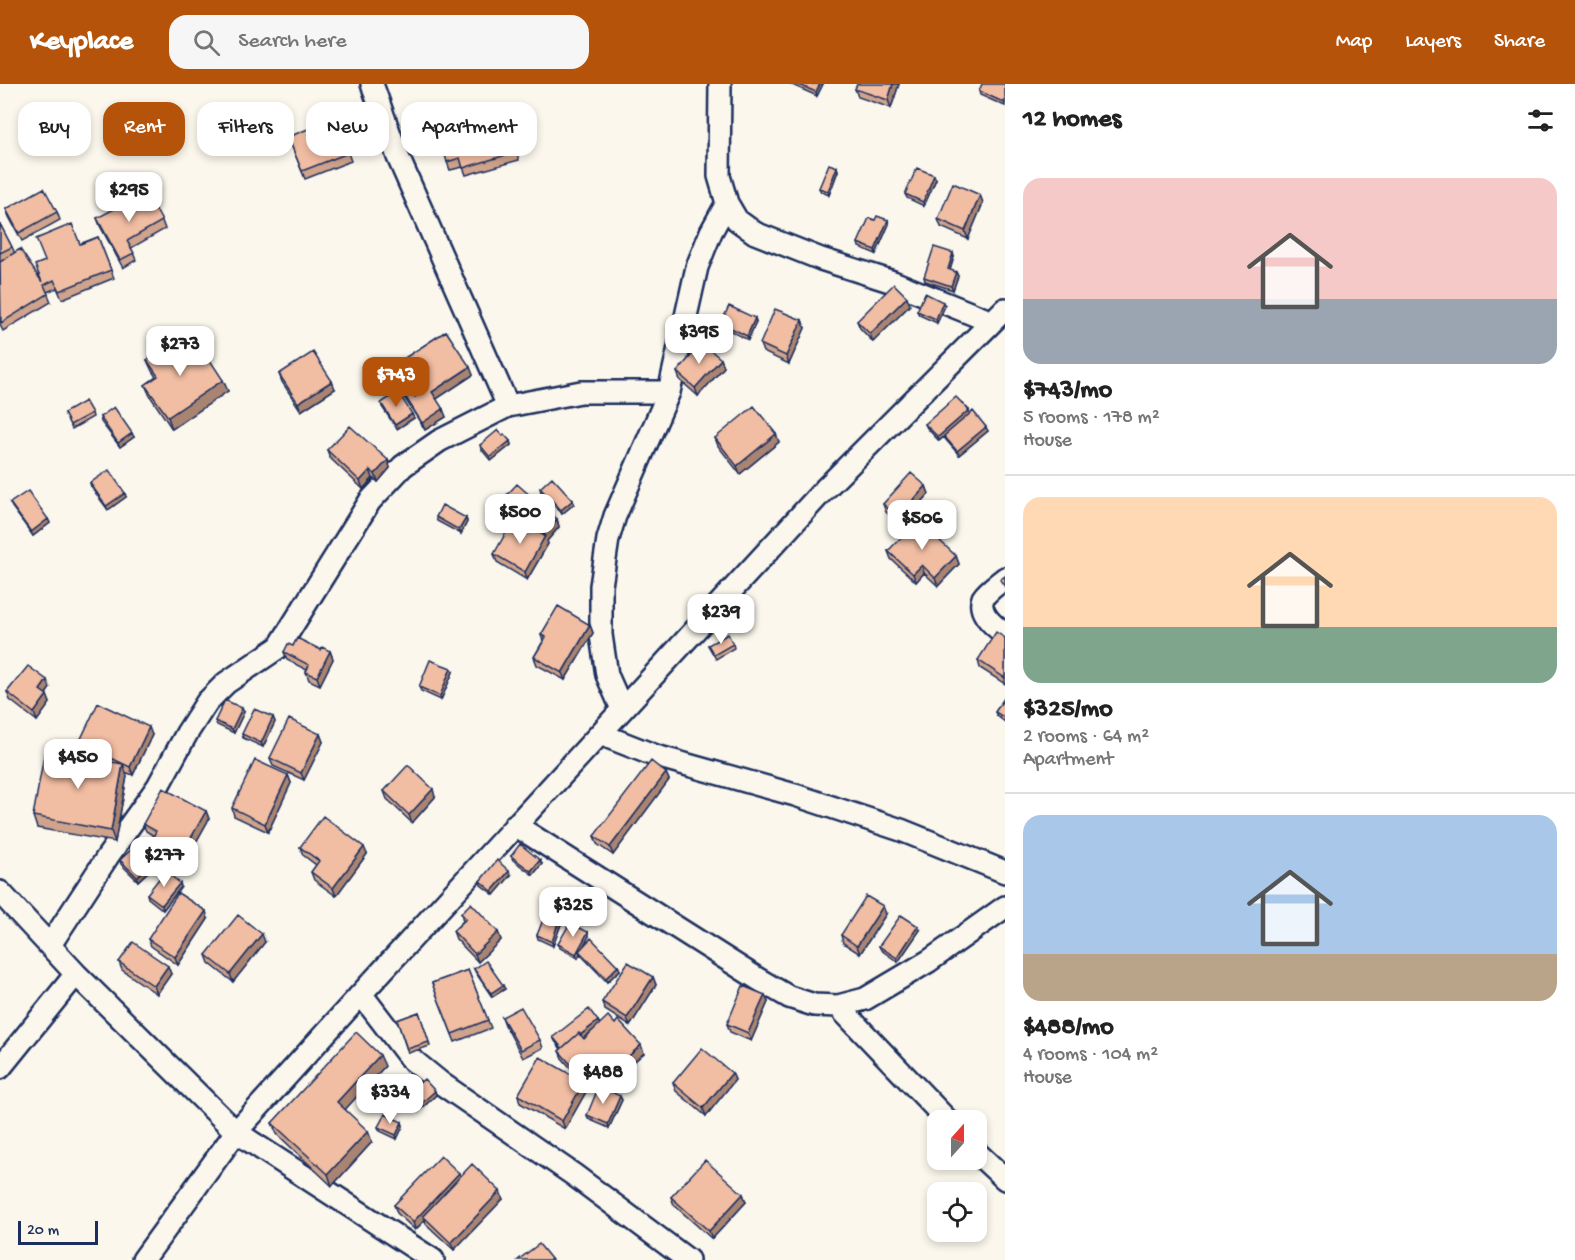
<!DOCTYPE html>
<meta charset="utf-8">
<style>
body{margin:0;font-family:"Gochi Hand",sans-serif;background:#f6f6f6;color:#222;height:100vh;display:flex;flex-direction:column;font-size:22px;white-space:nowrap}
*{box-sizing:border-box;margin:0}
p{font-size:20px;color:#767676}
.icon{flex:none;width:33px;height:33px;fill:none;stroke:currentColor;stroke-width:2;stroke-linecap:round;stroke-linejoin:round}
.map{position:relative;flex:1;overflow:hidden}
.details{display:flex;flex-direction:column;background:#fff;width:570px}
.details>*{flex:none}
.hud{position:absolute;left:18px;top:18px;width:570px;height:54px;display:flex;gap:12px}
.needle{width:39px;rotate:21deg}
.buttons{position:absolute;left:927px;top:1026px;display:grid;gap:12px}
.buttons a{display:grid;place-items:center;width:60px;height:60px;border-radius:12px;background:#fff;box-shadow:0 3px 9px #0003;font-size:30px}
.scale{position:absolute;left:18px;bottom:15px;width:80px;box-sizing:border-box;padding-left:6px;border:3px solid #1b2f5e;border-top:0;font-size:16px;line-height:21px;white-space:nowrap;color:#1b2f5e;-webkit-text-stroke:4px #fbf7ec;paint-order:stroke}
.price{position:absolute;translate:-50% -51px;padding:0 14px;border-radius:12px;background:#fff;color:#222;font-size:20px;line-height:39px;filter:drop-shadow(0 2px 3px #0008)}
.price::after{content:'';position:absolute;left:50%;top:36px;width:18px;height:14px;margin-left:-9px;background:inherit;clip-path:polygon(0 0,100% 0,50% 100%)}
.price.active{background:#b45309;color:#fff}
ul{padding:0;list-style:none}
li{display:grid;align-content:center;gap:12px;height:318px;padding:0 18px}
li+li{border-top:2px solid #e0e0e0}
li span{display:grid;place-items:center;height:186px;border-radius:18px;color:#555}
li>.icon{margin-inline-start:auto}
span .icon{width:108px;height:108px;fill:#fffc;stroke-width:1}
li b{font-size:26px}
h2{display:flex;justify-content:space-between;align-items:center;height:72px;padding:0 18px;font-size:26px}
.pill{padding:0 21px;border-radius:18px;background:#fff;box-shadow:0 3px 9px #0003;font-size:21px;line-height:54px}
.pill.active{background:#b45309;color:#fff}
header{display:flex;align-items:center;gap:36px;box-sizing:border-box;height:84px;padding:0 30px;background:#b45309;color:#fff}
header strong{font-size:28px}
nav{display:flex;gap:33px;margin-inline-start:auto;font-size:21px}
.search{width:420px;height:54px;background:#f6f6f6;display:flex;align-items:center;gap:15px;box-sizing:border-box;padding:0 21px;border-radius:18px;color:#767676;font-size:22px}
main{display:flex;flex:1;min-height:0}
.map>svg:first-child{display:block}
</style>
<header>
<strong>Keyplace</strong>
<div class="search"><svg class="icon" aria-label="search" viewBox="0 0 24 24"><circle cx="10" cy="10" r="6"/><path d="M15 15l6 6"/></svg>Search here</div>
<nav><a>Map</a><a>Layers</a><a>Share</a></nav>
</header>
<main>
<div class="map">
<svg width="1005" height="1176" viewBox="0 0 1005 1176">
<rect width="100%" height="100%" fill="#fbf7ec"/>
<filter id="ink" filterUnits="userSpaceOnUse"><feTurbulence type="fractalNoise" baseFrequency=".0167" numOctaves="2"/><feDisplacementMap in="SourceGraphic" scale="12" xChannelSelector="R" yChannelSelector="G"/><feConvolveMatrix kernelMatrix="1 2 1 2 8 2 1 2 1" color-interpolation-filters="sRGB"/></filter>
<g filter="url(#ink)">
<g fill="none" stroke-linecap="round" stroke-linejoin="round">
<defs>
<path id="street" d="M372,0L398,73L508,322
M720,0L719,92L727,119L737,136L755,149L821,175L893,198L992,238
M1005,494C999,499 987,507 983,514C977,529 995,543 1005,550
M622,625L607,591L601,551V502L608,455L615,432L669,308L697,183L711,148L727,119
M600,650L656,672L795,711L901,746L1005,788
M515,741L758,895L789,913L814,921L838,922L865,915L929,877L1005,823
M0,808L76,890L236,1048L433,1176
M50,861L108,772L158,702L187,649L207,618L226,599L279,563L370,417L403,382L439,357L508,322L581,308H669
M361,910L410,974L442,1000L574,1091L688,1176
M838,922L947,1036
M0,984L76,890
M976,1068L1005,1095
M143,1176L236,1048L361,910L822,408L1005,225"/>
</defs>
<!-- street casing -->
<use href="#street" stroke="#1b2f5e" stroke-width="26"/>
<!-- street -->
<use href="#street" stroke="#fbf7ec" stroke-width="21"/>
</g>
<!-- wall -->
<path fill="#cfa38c" stroke="#1b2f5e" stroke-width="1.5" fill-rule="evenodd" d="M790,0H823L817,12Z
M899,0L891,24L858,13L855,5Z
M1005,0V22L980,11L979,7Z
M508,38L519,76L466,91L463,83L450,86L447,78Z
M288,53L348,69L351,77L305,95Z
M837,83L838,87L829,111L821,108L819,104Z
M936,95L924,122L907,114L905,110Z
M980,111L983,119L968,155L941,143L938,135Z
M6,125L57,128L60,136L22,157L9,133Z
M97,134L162,137L165,145L131,164L136,176L123,184L100,142Z
M875,136H888L889,140L876,170L859,163L858,159Z
M0,140L12,163L15,169L42,198L80,160L98,153L114,194L62,215L57,204L47,208L51,218L3,247L0,241Z
M953,169L954,173L950,186L956,188L958,192L953,206L925,197L924,193Z
M910,221L873,258L860,244L857,237Z
M945,222L937,239L919,231L917,227Z
M755,234L756,238L748,256L723,243L721,239Z
M802,236L805,244L789,280L763,268L760,260Z
M446,247L473,291L436,315L446,333L425,346L391,293L388,285ZM413,286L426,306L415,313L402,293Z
M193,275L228,307L172,345L150,312L145,301L156,293L152,287L147,276Z
M721,275L724,283L698,312L680,296L677,288Z
M279,290L335,305L301,327L282,298Z
M381,319L414,334L397,345L382,323Z
M64,329H92L93,333L72,345Z
M970,330L988,347L959,371L946,356L944,353L939,357L927,344L925,340Z
M100,333L134,353L120,363L101,338Z
M776,350L779,358L740,390L718,362L715,354Z
M503,352L510,357L511,361L491,377L481,365L480,361Z
M327,366L388,376L390,384L378,398L373,394L363,405L330,374Z
M90,399L126,413L108,426L91,403Z
M926,402L929,410L901,441L886,428L883,420Z
M540,404L574,420L562,430L541,408Z
M504,414L557,435L559,443L547,457L548,460L527,496L497,478L494,470L534,445L507,421Z
M10,419L48,435L50,439L33,452L12,423Z
M436,433L466,434L467,438L461,450L437,437Z
M888,467L956,472L959,480L938,502L924,489L916,498L891,475Z
M590,541L593,549L565,596L537,581L534,573L543,557L541,551Z
M1005,554V600L980,584L978,576Z
M733,560L734,564L716,575L708,561Z
M321,566L330,567L333,575L320,601L309,596L306,588L307,586L287,576L284,568Z
M453,588L441,616L421,607L419,603Z
M50,604L46,610L50,619L37,637L10,616L7,608Z
M1005,613V638L997,632L995,628Z
M244,628L234,649L217,641L215,637Z
M273,633L275,638L263,663L243,654L242,650Z
M320,650L323,658L304,696L273,682L270,674Z
M152,651L133,691L125,688L127,692L115,758L37,744L33,732L101,676L82,667L79,659Z
M666,689L669,696L613,771L597,760L594,752Z
M288,691L291,699L268,748L234,732L232,724Z
M384,707L435,713L412,739L387,715Z
M206,727L209,735L182,783L169,776L166,767L156,761L153,753L154,752L146,747L143,740Z
M300,763L367,770L336,812L314,796L311,788L316,781L303,771Z
M511,772L542,780L533,791L513,776Z
M120,776L151,779L153,783L138,797L121,780Z
M511,791L494,811L481,801L480,797Z
M180,799L181,803L163,826L148,814L147,810Z
M461,829L498,848L501,856L478,878L456,855L453,847L463,837Z
M886,830L860,870L843,859L841,851Z
M208,835L178,881L151,862L148,855Z
M547,837L561,840L553,862L538,855L537,851Z
M920,846L898,878L881,866L879,862Z
M588,848L589,852L584,861L618,882L620,886L607,898L580,870L578,874L560,864L558,860Z
M265,858L233,898L209,879L206,871Z
M119,878L171,890L157,910L122,886Z
M474,885L505,905L492,913L476,889Z
M468,886L491,944L455,958L432,899Z
M653,893L656,901L630,942L605,926L602,918Z
M765,911L768,918L751,957L730,948L727,940Z
M419,928L430,962L408,969L397,936Z
M502,933L540,956L543,964L523,974L505,941Z
M598,937L600,940H615L644,969L613,996L605,988L588,1003L585,999L587,1006L565,1045L520,1019L518,1011L583,998L562,974L559,967L561,965L555,957L553,953Z
M385,982L345,1025L372,1058L332,1102L277,1050L272,1039Z
M732,989L735,996L706,1032L676,1007L673,999Z
M435,1007L436,1011L418,1028L406,1016L405,1012Z
M620,1012L622,1016L609,1044L588,1035L587,1031Z
M402,1038L403,1042L397,1055L380,1047L378,1043Z
M460,1093L503,1115L454,1166L426,1140L425,1136L415,1146L397,1129L394,1121Z
M743,1110L746,1118L712,1155L674,1121L671,1113Z"/>
<!-- shaded-wall -->
<path fill="#a98472" stroke="#1b2f5e" stroke-width="1.5" d="M820,0H823L817,12L816,8Z
M893,0H899L891,24L888,16Z
M837,83L838,87L829,111L828,107Z
M934,91L936,95L924,122L923,118Z
M980,111L983,119L968,155L965,147Z
M888,136L889,140L876,170L875,166Z
M953,169L954,173L949,189L948,185Z
M956,188L958,192L953,206L951,202Z
M907,213L910,221L873,258L870,250Z
M943,218L945,222L937,239L936,235Z
M755,234L756,238L748,256L747,252Z
M802,236L805,244L789,280L786,272Z
M721,275L724,283L698,312L695,304Z
M410,278L413,286L400,294L397,286Z
M470,283L473,291L435,316L432,308Z
M223,296L228,307L172,345L168,333Z
M332,297L335,305L301,327L298,319Z
M443,325L446,333L425,346L422,339Z
M969,326L970,330L939,357L938,353Z
M412,330L414,334L397,345L395,341Z
M986,343L988,347L959,371L957,367Z
M132,349L134,353L120,363L118,359Z
M776,350L779,358L740,390L737,382Z
M510,357L511,361L491,377L490,373Z
M388,376L390,384L378,398L375,390Z
M370,386L373,394L363,405L360,397Z
M926,402L929,410L901,441L898,433Z
M125,409L126,413L108,426L106,422Z
M573,416L574,420L562,430L561,426Z
M466,434L467,438L461,450L459,446Z
M48,435L50,439L33,452L31,448Z
M557,435L559,443L547,457L548,460L527,496L525,488L545,452L544,449Z
M956,472L959,480L938,502L935,494Z
M922,481L924,489L916,498L913,490Z
M590,541L593,549L565,596L562,589Z
M330,567L333,575L320,601L317,593Z
M451,584L453,588L441,616L440,612Z
M47,596L50,604L43,614L40,606Z
M47,611L50,619L37,637L34,629Z
M242,624L244,628L234,649L232,645Z
M273,633L275,638L263,663L261,659Z
M149,643L152,651L133,691L130,683Z
M320,650L323,658L304,696L301,689Z
M123,680L127,692L115,758L111,747Z
M666,689L669,696L613,771L610,763Z
M288,691L291,699L268,748L265,740Z
M433,705L435,713L412,739L409,731Z
M206,727L209,735L182,783L179,775Z
M364,763L367,770L336,812L333,804Z
M540,776L542,780L533,791L531,787Z
M151,779L153,783L138,797L137,793Z
M509,787L511,791L494,811L492,807Z
M180,799L181,803L163,826L162,821Z
M883,822L886,830L860,870L857,862Z
M206,827L208,835L178,881L175,873Z
M559,836L561,840L553,862L552,858Z
M918,842L920,846L898,878L897,874Z
M498,848L501,856L478,878L475,870Z
M588,848L589,852L580,868L579,867L580,870L578,874L576,870Z
M262,850L265,858L233,898L230,890Z
M168,882L171,890L157,910L154,902Z
M618,882L620,886L607,898L606,894Z
M653,893L656,901L630,942L627,934Z
M503,901L505,905L492,913L491,909Z
M765,911L768,918L751,957L748,949Z
M598,937L600,941L564,969L563,965Z
M641,961L644,969L613,996L610,989Z
M380,971L385,982L341,1030L337,1018Z
M603,980L605,988L588,1003L585,996Z
M732,989L735,996L706,1032L703,1024Z
M584,998L587,1006L565,1045L562,1037Z
M435,1007L436,1011L418,1028L416,1024Z
M620,1012L622,1016L609,1044L608,1040Z
M402,1038L403,1042L397,1055L396,1051Z
M368,1047L372,1058L332,1102L328,1090Z
M459,1089L462,1097L423,1132L425,1136L415,1146L413,1138Z
M500,1107L503,1115L454,1166L451,1159Z
M743,1110L746,1118L712,1155L709,1147Z"/>
<!-- building -->
<path fill="#f1bda3" stroke="#1b2f5e" stroke-width="1.5" fill-rule="evenodd" d="M797,0H820L816,8Z
M857,0H893L888,16L855,5Z
M982,0H1005V19L979,7Z
M505,30L516,68L463,84L460,74L447,78L439,49Z
M333,35L348,69L302,87L288,53Z
M829,80L837,83L828,107L819,104Z
M917,84L934,91L923,118L905,110Z
M953,99L980,111L965,147L938,135Z
M44,104L57,128L19,149L6,125Z
M146,108L162,137L127,157L134,169L120,176L97,134Z
M877,132L888,136L875,166L858,159L869,134L875,136Z
M0,140L12,163L0,169Z
M72,140L80,160L98,153L111,186L59,207L54,196L44,201L48,210L1,239L0,178L20,165L42,198L35,181L45,177L36,155Z
M934,163L953,169L948,185L956,188L951,202L924,193Z
M894,200L907,213L870,250L857,237Z
M925,209L943,218L936,235L917,227Z
M729,222L755,234L747,252L721,239Z
M775,225L802,236L786,272L760,260Z
M446,247L470,283L432,308L443,325L422,339L388,285ZM410,278L427,305L415,313L397,286Z
M179,255L193,275L204,267L223,296L168,333L145,301L158,292L147,276Z
M702,259L721,275L695,304L677,288Z
M313,268L332,297L298,319L279,290Z
M398,308L412,330L395,341L381,319Z
M956,313L969,326L938,353L925,340Z
M85,317L92,329L70,341L64,329Z
M754,322L776,350L737,382L715,354Z
M114,323L132,349L118,359L100,333Z
M973,327L986,343L957,367L944,352Z
M350,342L388,376L375,390L370,386L360,397L327,366Z
M498,346L503,352L504,350L510,357L490,373L480,361Z
M109,386L125,409L106,422L90,399Z
M911,389L926,402L898,433L883,420Z
M552,393L573,416L561,426L540,404Z
M517,400L557,435L544,449L504,414Z
M28,407L48,435L31,448L10,419Z
M442,421L466,434L459,446L436,433Z
M514,434L545,452L525,488L494,470Z
M918,436L956,472L935,494L922,481L913,490L888,467Z
M1005,492V503L1000,496Z
M558,522L590,541L562,589L534,573L546,553L541,551Z
M996,548L1005,554V594L978,576Z
M728,550L733,560L714,571L708,561Z
M297,554L321,566L322,563L330,567L317,593L306,588L309,581L284,568L288,560L293,562Z
M430,576L451,584L440,612L419,603Z
M28,582L47,596L40,606L47,611L34,629L7,608Z
M1005,613V634L995,628Z
M225,616L242,624L232,645L215,637Z
M98,619L149,643L130,683L79,659Z
M254,625L273,633L261,659L242,650Z
M289,635L320,650L301,689L270,674Z
M45,666L123,680L111,747L33,732Z
M255,676L288,691L265,740L232,724Z
M651,677L666,689L610,763L594,752Z
M408,681L433,705L409,731L384,707Z
M163,704L206,727L179,775L166,768L169,763L153,753L156,747L143,740Z
M323,732L364,763L333,804L311,788L319,777L300,763Z
M520,760L540,776L531,787L511,772Z
M135,762L151,779L137,793L120,776Z
M497,776L509,787L492,807L480,797Z
M165,787L180,799L162,821L147,810Z
M178,809L206,827L175,873L148,855Z
M866,812L883,822L857,862L841,851Z
M471,819L498,848L475,870L453,847L466,835L461,829Z
M238,831L262,850L230,890L206,871Z
M901,831L918,842L897,874L879,862Z
M550,832L559,836L552,858L537,851L543,836L547,837Z
M570,839L588,848L576,870L558,860Z
M591,854L618,882L606,894L579,867Z
M133,858L168,882L154,902L119,878Z
M486,877L503,901L491,909L474,885Z
M628,878L653,893L627,934L602,918Z
M468,886L488,936L452,950L432,899Z
M743,902L765,911L748,949L727,940Z
M521,923L540,956L521,966L502,933Z
M589,925L598,937L580,951L579,949L562,964L553,953Z
M419,928L429,958L407,965L397,936Z
M608,932L615,940L618,936L641,961L610,989L603,980L585,996L559,967L579,949L584,955Z
M356,948L380,971L337,1018L368,1047L328,1090L272,1039Z
M702,964L732,989L703,1024L673,999Z
M540,973L584,998L562,1037L518,1011Z
M424,995L435,1007L416,1024L405,1012Z
M599,1002L620,1012L608,1040L587,1031Z
M385,1030L402,1038L396,1051L378,1043Z
M441,1072L459,1089L413,1138L394,1121Z
M705,1076L743,1110L709,1147L671,1113Z
M472,1080L500,1107L451,1159L423,1132Z
M539,1160L552,1176H518Z"/>
</g>
</svg>
<div class="buttons">
<a><svg class="needle" viewBox="-14 -14 28 28"><path d="M0-13l5 13h-10z" fill="#e53935"/><path d="M0 13l5-13h-10z" fill="#767676"/></svg></a>
<a><svg class="icon" aria-label="locate" viewBox="0 0 24 24"><circle cx="12" cy="12" r="6"/><path d="M12 2v4M12 18v4M2 12h4M18 12h4"/></svg></a>
</div>
<div class="scale">20 m</div>
<b class="price" style="left:129px;top:139px">$295</b>
<b class="price" style="left:699px;top:281px">$395</b>
<b class="price" style="left:180px;top:293px">$273</b>
<b class="price active" style="left:396px;top:324px">$743</b>
<b class="price" style="left:520px;top:461px">$500</b>
<b class="price" style="left:922px;top:467px">$506</b>
<b class="price" style="left:721px;top:561px">$239</b>
<b class="price" style="left:78px;top:706px">$450</b>
<b class="price" style="left:164px;top:804px">$277</b>
<b class="price" style="left:573px;top:854px">$325</b>
<b class="price" style="left:603px;top:1021px">$488</b>
<b class="price" style="left:390px;top:1041px">$334</b>
<div class="hud">
<a class="pill">Buy</a>
<a class="pill active">Rent</a>
<a class="pill">Filters</a>
<a class="pill">New</a>
<a class="pill">Apartment</a>
</div>
</div>
<section class="details">
<h2>12 homes<svg class="icon" aria-label="filters" viewBox="0 0 24 24"><path d="M4 7h16M4 17h16"/><circle cx="9" cy="7" r="2"/><circle cx="15" cy="17" r="2"/></svg></h2>
<ul>
<li><span style="background:linear-gradient(#f6c9c9 65%,#9aa5b1 0)"><svg class="icon" aria-label="home" viewBox="0 0 24 24"><path d="M3 11l9-7 9 7M6 9v11h12V9"/></svg></span><div><b>$743/mo</b><p>5 rooms · 178 m²</p><p>House</p></div></li>
<li><span style="background:linear-gradient(#ffd9b3 70%,#7fa58c 0)"><svg class="icon" aria-label="home" viewBox="0 0 24 24"><path d="M3 11l9-7 9 7M6 9v11h12V9"/></svg></span><div><b>$325/mo</b><p>2 rooms · 64 m²</p><p>Apartment</p></div></li>
<li><span style="background:linear-gradient(#a9c7e8 75%,#b9a48a 0)"><svg class="icon" aria-label="home" viewBox="0 0 24 24"><path d="M3 11l9-7 9 7M6 9v11h12V9"/></svg></span><div><b>$488/mo</b><p>4 rooms · 104 m²</p><p>House</p></div></li>
</ul>
</section>
</main>
